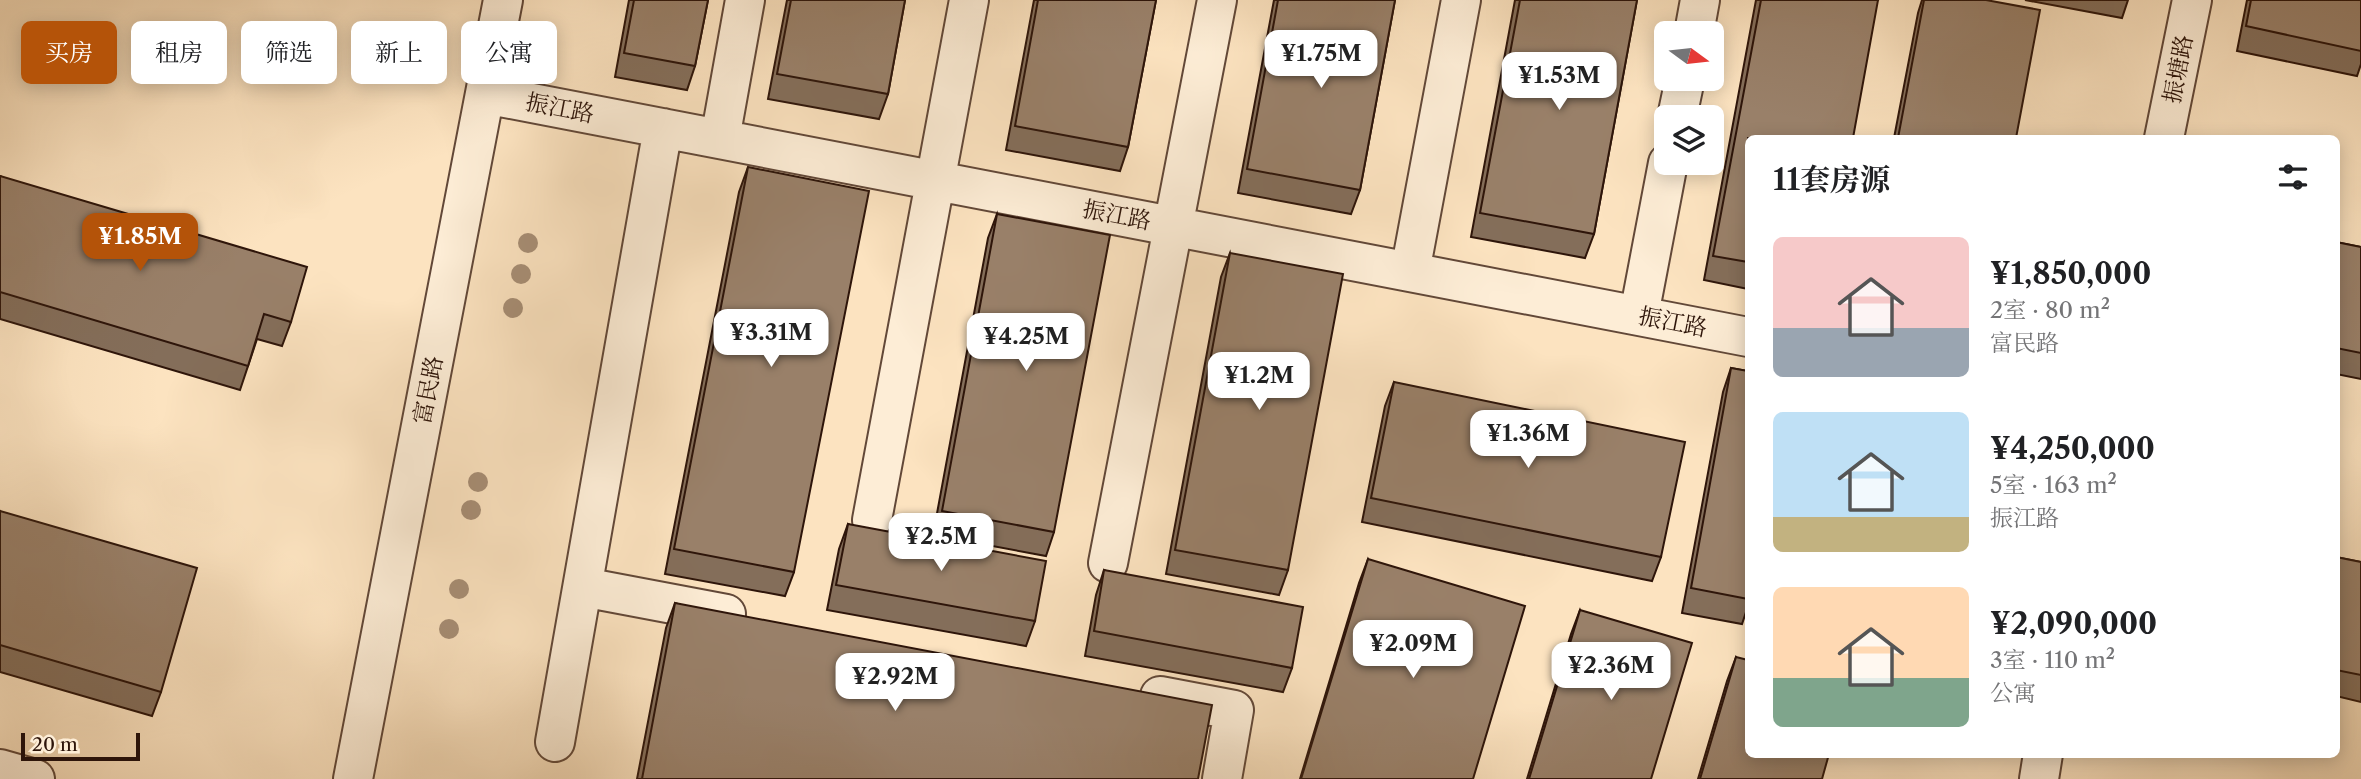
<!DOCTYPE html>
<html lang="zh">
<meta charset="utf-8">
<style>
body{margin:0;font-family:"Libre Caslon Text","Noto Serif SC",serif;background:#f2f2f2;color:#202124;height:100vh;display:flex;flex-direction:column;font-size:26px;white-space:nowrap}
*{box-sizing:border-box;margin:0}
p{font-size:23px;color:#757577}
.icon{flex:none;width:38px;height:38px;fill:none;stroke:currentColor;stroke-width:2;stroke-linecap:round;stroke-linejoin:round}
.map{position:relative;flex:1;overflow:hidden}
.details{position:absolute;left:1745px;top:135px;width:595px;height:623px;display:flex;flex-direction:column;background:#fff;border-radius:10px;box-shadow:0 4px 18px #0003}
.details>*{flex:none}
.hud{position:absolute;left:21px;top:21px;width:665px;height:63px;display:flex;gap:14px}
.needle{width:46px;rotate:105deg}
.buttons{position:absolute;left:1654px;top:21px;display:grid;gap:14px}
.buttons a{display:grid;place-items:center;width:70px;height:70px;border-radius:10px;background:#fff;box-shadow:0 4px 18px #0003;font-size:35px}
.scale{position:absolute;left:21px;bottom:18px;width:119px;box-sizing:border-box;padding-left:7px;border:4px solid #2e150a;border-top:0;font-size:19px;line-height:24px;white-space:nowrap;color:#2e150a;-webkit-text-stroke:5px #fdedd6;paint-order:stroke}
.price{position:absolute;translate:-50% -60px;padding:0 16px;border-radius:14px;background:#fff;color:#222;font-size:23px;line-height:46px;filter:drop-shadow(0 2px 4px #0008)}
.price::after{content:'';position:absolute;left:50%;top:42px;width:21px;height:16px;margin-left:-10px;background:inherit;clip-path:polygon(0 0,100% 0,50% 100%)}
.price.current{background:#b45309;color:#fff}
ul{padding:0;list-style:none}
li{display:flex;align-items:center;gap:21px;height:175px;padding:0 28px}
li span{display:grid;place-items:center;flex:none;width:196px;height:140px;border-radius:10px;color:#555}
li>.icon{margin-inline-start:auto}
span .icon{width:84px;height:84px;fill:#fffc;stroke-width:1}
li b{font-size:30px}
h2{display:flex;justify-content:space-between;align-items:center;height:84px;padding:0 28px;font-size:30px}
.pill{padding:0 24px;border-radius:10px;background:#fff;box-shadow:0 4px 18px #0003;font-size:24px;line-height:63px}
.pill.current{background:#b45309;color:#fff}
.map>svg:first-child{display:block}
</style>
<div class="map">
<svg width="2361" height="779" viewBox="0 0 2361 779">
<rect width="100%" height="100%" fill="#fce3c0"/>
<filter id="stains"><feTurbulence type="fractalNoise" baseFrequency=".00286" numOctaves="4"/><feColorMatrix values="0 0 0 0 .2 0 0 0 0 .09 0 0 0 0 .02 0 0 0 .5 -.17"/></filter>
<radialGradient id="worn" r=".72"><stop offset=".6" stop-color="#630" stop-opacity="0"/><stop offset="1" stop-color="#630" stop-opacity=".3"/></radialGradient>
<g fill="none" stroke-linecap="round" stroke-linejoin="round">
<defs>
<path id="minor" d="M1694,33L1700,0
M485,94L1748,337
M1677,117L1685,79
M2164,138L2192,0
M720,139L745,0
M1410,272L1461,0
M1639,315L1668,163
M872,520L969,0
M1108,563L1217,0
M583,587L726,614
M1160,696L1234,710L1222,779
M555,742L663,128
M0,769L35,779
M353,779L503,0
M2039,779L2043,754"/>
</defs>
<!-- minor casing -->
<use href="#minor" stroke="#624838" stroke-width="42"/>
<!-- minor -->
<use href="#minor" stroke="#fdedd6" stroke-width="38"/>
</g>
<!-- trees -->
<g fill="#a78e75">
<circle cx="528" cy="243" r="10"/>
<circle cx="521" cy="274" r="10"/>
<circle cx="513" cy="308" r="10"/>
<circle cx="478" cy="482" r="10"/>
<circle cx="471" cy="510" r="10"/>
<circle cx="459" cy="589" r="10"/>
<circle cx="449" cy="629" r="10"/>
</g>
<!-- wall -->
<path fill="#846e5a" stroke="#2e150a" stroke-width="2" d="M629,0H708L695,66L687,90L615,77Z
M787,0H905L888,94L879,119L768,99Z
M1034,0H1156L1128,147L1120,171L1006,150Z
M1274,0H1395L1360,190L1351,214L1238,193Z
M1515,0H1637L1594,234L1585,258L1471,237Z
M1756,0H1878L1748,138V289L1704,280Z
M1922,0H1986L2016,138H1894L1918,13Z
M2025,0H2128L2122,18Z
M2247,0H2361V64L2357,76L2237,51Z
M748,167L794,572L785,596L665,574L739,192Z
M0,176L291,322L282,346L257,339L240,390L0,319Z
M997,214L1054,532L1046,556L933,535L988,238Z
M2336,242L2361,247V379L2336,374Z
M1230,253L1288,570L1279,595L1166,574L1221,277Z
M1731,368L1748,371V606L1742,624L1682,613L1723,392Z
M1394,382L1661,557L1652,581L1362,522L1385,406Z
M0,511L161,692L152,716L0,672Z
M848,524L1035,621L1026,646L827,610L839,549Z
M2336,557L2361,562V702L2336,696Z
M1368,559L1473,779H1300L1359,583Z
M1104,570L1292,668L1283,692L1085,656L1096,595Z
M675,603L1198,779H637L666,628Z
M1580,610L1651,779H1527L1571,634Z
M1736,657L1822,779H1698L1727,681Z"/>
<!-- building -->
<path fill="#998069" stroke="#2e150a" stroke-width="2" d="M634,0H708L695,66L624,53Z
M791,0H905L888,94L777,74Z
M1038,0H1156L1128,147L1015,126Z
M1278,0H1395L1360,190L1247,169Z
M1520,0H1637L1594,234L1480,213Z
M1761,0H1878L1853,138H1748V262L1713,256Z
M1924,0H1986L2040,10L2016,138H1898Z
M2251,0H2361V51L2246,26Z
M748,167L869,191L794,572L674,549Z
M0,176L307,267L291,322L264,314L248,366L0,292Z
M997,214L1110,235L1054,532L942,511Z
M2336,242L2361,247V353L2336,348Z
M1230,253L1343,274L1288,570L1175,550Z
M1731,368L1748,371V599L1691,588Z
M1394,382L1685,442L1661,557L1371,498Z
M0,511L197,568L161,692L0,645Z
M848,524L1046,561L1035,621L836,585Z
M2336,557L2361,562V675L2336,670Z
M1368,559L1525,606L1473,779H1301Z
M1104,570L1303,607L1292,668L1094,631Z
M675,603L1212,705L1198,779H642Z
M1580,610L1692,643L1651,779H1529Z
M1736,657L1748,660V754H1829L1822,779H1700Z"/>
<g text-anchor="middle" stroke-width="6" stroke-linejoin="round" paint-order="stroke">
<!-- street labels -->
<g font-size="23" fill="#2e150a" stroke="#fdedd6">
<text transform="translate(2178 69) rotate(-79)" y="8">振塘路</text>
<text transform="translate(560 108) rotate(11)" y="8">振江路</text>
<text transform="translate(1117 215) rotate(11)" y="8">振江路</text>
<text transform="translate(1673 322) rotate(11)" y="8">振江路</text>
<text transform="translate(428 390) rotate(-79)" y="8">富民路</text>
</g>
</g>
<rect width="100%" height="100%" filter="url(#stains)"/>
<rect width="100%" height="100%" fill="url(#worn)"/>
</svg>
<div class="buttons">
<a><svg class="needle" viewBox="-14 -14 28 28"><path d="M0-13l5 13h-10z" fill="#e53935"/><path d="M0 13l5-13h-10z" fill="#757577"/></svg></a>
<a><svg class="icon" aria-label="layers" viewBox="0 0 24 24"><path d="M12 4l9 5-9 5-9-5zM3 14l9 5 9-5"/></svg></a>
</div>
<div class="scale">20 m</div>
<b class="price" style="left:1321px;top:90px">¥1.75M</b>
<b class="price" style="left:1559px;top:112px">¥1.53M</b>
<b class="price current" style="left:140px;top:273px">¥1.85M</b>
<b class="price" style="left:771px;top:369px">¥3.31M</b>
<b class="price" style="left:1026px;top:373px">¥4.25M</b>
<b class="price" style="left:1259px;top:412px">¥1.2M</b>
<b class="price" style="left:1528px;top:470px">¥1.36M</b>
<b class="price" style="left:941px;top:573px">¥2.5M</b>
<b class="price" style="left:1413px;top:680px">¥2.09M</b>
<b class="price" style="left:1611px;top:702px">¥2.36M</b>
<b class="price" style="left:895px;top:713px">¥2.92M</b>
<div class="hud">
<a class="pill current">买房</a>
<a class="pill">租房</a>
<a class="pill">筛选</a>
<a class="pill">新上</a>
<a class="pill">公寓</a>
</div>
<section class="details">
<h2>11套房源<svg class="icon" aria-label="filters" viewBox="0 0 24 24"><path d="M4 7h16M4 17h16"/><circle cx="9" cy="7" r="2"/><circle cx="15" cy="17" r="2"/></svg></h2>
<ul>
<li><span style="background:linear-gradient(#f6c9c9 65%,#9aa5b1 0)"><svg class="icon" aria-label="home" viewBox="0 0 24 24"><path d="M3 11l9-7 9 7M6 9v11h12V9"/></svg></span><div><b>¥1,850,000</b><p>2室 · 80 m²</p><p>富民路</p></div></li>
<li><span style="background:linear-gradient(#bfe0f5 75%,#c2b280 0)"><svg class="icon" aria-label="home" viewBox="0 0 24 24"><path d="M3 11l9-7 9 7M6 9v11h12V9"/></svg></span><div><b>¥4,250,000</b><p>5室 · 163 m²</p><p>振江路</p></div></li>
<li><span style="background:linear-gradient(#ffd9b3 65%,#7fa58c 0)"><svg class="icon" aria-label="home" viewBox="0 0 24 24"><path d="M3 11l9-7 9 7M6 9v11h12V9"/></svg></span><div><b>¥2,090,000</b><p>3室 · 110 m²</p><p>公寓</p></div></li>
</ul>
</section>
</div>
